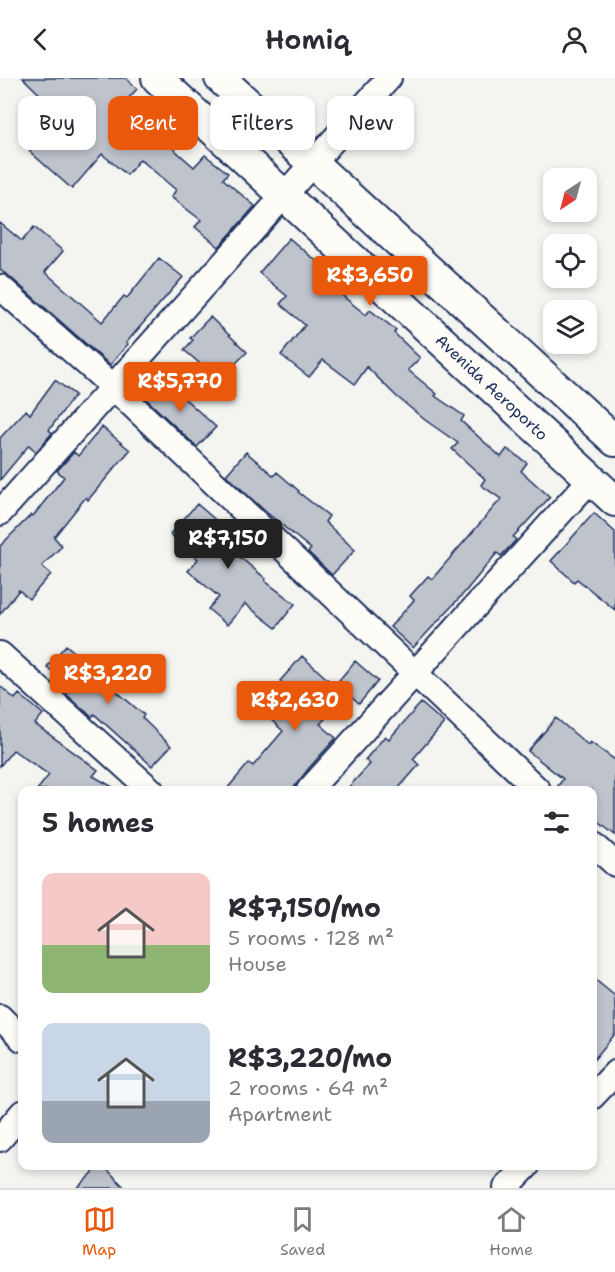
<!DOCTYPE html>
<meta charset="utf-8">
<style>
body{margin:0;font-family:"Shantell Sans",sans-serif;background:#f7f7f7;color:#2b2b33;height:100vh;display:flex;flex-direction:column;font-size:22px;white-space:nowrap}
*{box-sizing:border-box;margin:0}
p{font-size:20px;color:#7c7c81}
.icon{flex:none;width:33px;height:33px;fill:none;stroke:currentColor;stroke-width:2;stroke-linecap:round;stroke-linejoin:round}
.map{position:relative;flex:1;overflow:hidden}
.side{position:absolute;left:18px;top:708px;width:579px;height:384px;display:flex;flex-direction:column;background:#fff;border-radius:12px;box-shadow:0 3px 9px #0003}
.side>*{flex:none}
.top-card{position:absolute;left:18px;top:18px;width:579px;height:54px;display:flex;gap:12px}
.needle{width:39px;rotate:216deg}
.tools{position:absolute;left:543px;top:90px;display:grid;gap:12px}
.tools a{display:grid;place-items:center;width:54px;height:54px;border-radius:12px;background:#fff;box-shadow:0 3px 9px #0003;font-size:30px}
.price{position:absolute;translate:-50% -51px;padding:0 14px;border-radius:6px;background:#ea580c;color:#fff;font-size:20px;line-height:39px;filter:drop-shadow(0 2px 3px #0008)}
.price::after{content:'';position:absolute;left:50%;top:36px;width:18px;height:14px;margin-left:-9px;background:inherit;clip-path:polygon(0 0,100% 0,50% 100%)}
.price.current{background:#222;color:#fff}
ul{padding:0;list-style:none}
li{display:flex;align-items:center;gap:18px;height:150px;padding:0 24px}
li span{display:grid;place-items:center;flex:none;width:168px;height:120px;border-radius:12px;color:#555}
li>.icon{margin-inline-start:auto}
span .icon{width:72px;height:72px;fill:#fffc;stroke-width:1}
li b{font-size:26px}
h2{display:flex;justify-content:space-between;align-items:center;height:72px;padding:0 24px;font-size:26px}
.pill{padding:0 21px;border-radius:12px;background:#fff;box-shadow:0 3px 9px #0003;font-size:21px;line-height:54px}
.pill.current{background:#ea580c;color:#fff}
header{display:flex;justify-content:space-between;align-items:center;height:78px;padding:0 24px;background:#fff;font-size:27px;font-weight:600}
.menu{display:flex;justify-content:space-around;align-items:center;height:84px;border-top:2px solid #e1e1e2;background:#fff;font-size:16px;color:#7c7c81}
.menu a{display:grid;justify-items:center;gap:3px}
.menu .current{color:#ea580c}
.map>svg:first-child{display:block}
</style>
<header><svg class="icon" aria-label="back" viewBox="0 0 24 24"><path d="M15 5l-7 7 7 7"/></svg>Homiq<svg class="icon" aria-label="person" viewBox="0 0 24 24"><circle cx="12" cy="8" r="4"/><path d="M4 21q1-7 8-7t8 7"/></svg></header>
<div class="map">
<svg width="615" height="1110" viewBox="0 0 615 1110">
<rect width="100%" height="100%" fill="#f4f4f1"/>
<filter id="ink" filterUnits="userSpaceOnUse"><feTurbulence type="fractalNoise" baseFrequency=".0167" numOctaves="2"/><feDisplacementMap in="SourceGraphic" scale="12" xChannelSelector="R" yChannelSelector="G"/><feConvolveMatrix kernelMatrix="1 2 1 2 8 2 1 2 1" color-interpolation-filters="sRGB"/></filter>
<g filter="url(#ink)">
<!-- building -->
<path fill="#bfc3cc" stroke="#1b2f5e" stroke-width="1.5" d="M23,0H126L137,11L124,25L136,36L160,56L159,58L194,89L205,77L228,95L223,101L255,128L219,169L195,149L201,142L171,119L176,112L140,81L127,97L102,76L72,111L29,73L61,37Z
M0,145L22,163L34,149L63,173L45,194L102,244L124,218L127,220L159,180L183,199L126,265L128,266L110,287L9,198L0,192Z
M289,160L328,193L322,201L366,237L370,232L396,252L394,255L420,280L408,292L437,316L435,318L464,338L461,343L501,379L507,371L527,385L521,393L550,419L513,459L516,462L501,478L497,475L464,515L413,570L390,549L414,522L410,518L428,498L432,501L501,421L481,407L485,401L452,371L458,365L425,342L396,318L367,289L355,306L323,282L309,299L281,277L305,247L280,226L287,218L259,195Z
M210,239L247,274L219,302L184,272L193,262L190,260Z
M162,300L216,349L197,369L145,320Z
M55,302L75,317L49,352L52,355L36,374L29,367L0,402V360L26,332L30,336Z
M102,349L130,372L88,422L86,419L54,459L62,468L42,488L51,496L29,521L19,512L0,536V468L31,437L33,438L64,399L57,393L74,374L78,378Z
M246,374L274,398L277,394L299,413L298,414L329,438L325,444L355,472L332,497L308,474L311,471L266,434L226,397Z
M197,426L249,471L241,480L266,501L265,503L295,526L276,550L245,526L227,547L208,531L219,519L188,493L198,481L170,456Z
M594,435L615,454V532L577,501L574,504L551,483Z
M66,567L117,610L115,612L144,637L142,640L171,668L152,688L94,636L92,639L66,616L72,610L47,589Z
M302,578L346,618L320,646L336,660L309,690L292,712H226L249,685L253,688L283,653L268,639L293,614L280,603Z
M355,583L378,603L359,626L336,606Z
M0,608L15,621L19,616L43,636L35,646L98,692L93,698L118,712H37L49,697L13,672L0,688Z
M421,625L444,645L413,681L419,687L397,712H346L370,686L365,682L385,658L389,661Z
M556,640L588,667L590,664L615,682V757L592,739V712H555L563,701L528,673Z
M592,899L615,918V956L592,984Z
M100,1088H104L125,1110H77Z"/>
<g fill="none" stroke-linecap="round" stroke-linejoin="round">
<defs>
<path id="minor" d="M0,209L113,309L538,712
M0,435L389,0
M0,576L151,712
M309,712L591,401
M592,765L615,786
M0,939L22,961
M592,1019L615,995
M0,1061L22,1035
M506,1110L527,1088"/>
<path id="tertiary" d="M157,0L615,423
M220,0L615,363"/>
</defs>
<!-- minor casing -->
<use href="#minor" stroke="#1b2f5e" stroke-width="28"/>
<!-- tertiary casing -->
<use href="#tertiary" stroke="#1b2f5e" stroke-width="34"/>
<!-- minor -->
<use href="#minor" stroke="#fdfcf7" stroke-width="24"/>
<!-- tertiary -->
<use href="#tertiary" stroke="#fdfcf7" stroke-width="30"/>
</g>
</g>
<g text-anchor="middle" stroke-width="6" stroke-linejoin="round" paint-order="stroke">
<!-- street labels -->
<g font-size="16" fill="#1b2f5e" stroke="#fdfcf7">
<text transform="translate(492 309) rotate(43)" y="6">Avenida Aeroporto</text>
</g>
</g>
</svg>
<div class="tools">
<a><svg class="needle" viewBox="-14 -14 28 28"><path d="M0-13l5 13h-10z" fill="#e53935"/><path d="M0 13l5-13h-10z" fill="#7c7c81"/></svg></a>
<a><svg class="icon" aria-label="locate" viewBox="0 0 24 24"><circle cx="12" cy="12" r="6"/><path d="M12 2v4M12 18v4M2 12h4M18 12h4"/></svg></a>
<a><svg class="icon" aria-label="layers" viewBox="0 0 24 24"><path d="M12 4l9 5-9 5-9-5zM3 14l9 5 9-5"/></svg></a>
</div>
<b class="price" style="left:370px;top:229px">R$3,650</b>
<b class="price" style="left:180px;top:335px">R$5,770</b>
<b class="price current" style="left:228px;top:492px">R$7,150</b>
<b class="price" style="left:108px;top:627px">R$3,220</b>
<b class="price" style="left:295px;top:654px">R$2,630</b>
<div class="top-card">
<a class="pill">Buy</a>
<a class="pill current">Rent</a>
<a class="pill">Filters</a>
<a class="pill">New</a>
</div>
<section class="side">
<h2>5 homes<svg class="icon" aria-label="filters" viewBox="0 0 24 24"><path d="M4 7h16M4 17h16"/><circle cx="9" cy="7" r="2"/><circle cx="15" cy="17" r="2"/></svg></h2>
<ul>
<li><span style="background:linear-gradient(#f6c9c9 60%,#8fb573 0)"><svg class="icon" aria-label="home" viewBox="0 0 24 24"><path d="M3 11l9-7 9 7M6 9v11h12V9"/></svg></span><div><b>R$7,150/mo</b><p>5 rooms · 128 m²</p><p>House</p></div></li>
<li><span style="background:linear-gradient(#c9d6e8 65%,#9aa5b1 0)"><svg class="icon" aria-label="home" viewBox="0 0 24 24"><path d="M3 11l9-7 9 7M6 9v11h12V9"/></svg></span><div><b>R$3,220/mo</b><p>2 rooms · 64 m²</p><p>Apartment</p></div></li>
</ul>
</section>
</div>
<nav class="menu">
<a class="current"><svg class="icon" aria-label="map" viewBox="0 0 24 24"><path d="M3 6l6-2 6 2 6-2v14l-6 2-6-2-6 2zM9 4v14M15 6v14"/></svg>Map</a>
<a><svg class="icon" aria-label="saved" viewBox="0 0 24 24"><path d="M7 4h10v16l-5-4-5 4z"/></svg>Saved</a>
<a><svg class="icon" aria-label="home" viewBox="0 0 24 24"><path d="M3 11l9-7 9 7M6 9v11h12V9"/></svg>Home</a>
</nav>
